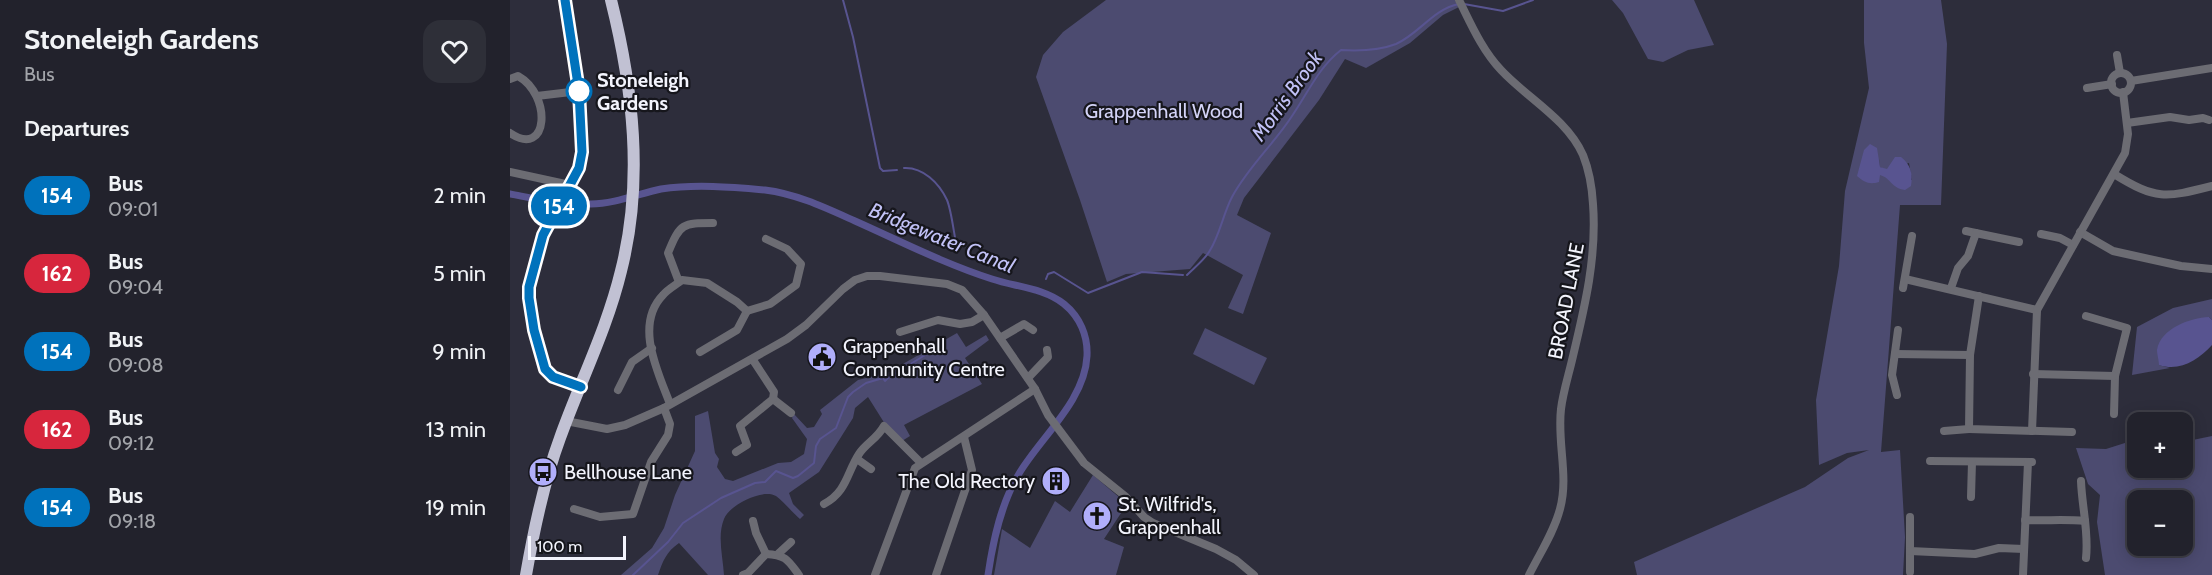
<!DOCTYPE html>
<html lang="en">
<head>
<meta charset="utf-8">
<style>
  body { margin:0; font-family:Cabin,sans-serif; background:#2e2f38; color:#f1f3f6; height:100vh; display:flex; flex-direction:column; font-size:22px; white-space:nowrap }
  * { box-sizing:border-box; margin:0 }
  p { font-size:20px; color:#a2a4a9 }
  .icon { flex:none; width:33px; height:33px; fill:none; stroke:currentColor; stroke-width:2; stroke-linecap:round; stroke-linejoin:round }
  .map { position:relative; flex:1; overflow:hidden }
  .details { display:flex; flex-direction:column; background:#22222c; width:510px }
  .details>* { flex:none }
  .badge { padding:0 12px; border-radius:20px; font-size:21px; line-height:39px }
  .tools { position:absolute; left:1617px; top:412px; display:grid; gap:12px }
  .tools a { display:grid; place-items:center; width:66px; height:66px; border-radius:12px; background:#22222c; box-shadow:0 3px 15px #0003,0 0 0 2px #3f3f48; font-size:30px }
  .scale { position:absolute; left:18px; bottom:15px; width:98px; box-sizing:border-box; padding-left:6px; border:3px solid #f3f4fd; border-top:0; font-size:16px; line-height:21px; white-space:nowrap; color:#f3f4fd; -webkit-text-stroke:4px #16161c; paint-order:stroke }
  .map>.badge { position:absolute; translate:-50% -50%; box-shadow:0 0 0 3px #fff }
  h2 { padding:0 24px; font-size:22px; line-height:54px }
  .round { display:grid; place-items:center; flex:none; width:63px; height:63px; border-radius:18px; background:#2e2f38 }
  .head { display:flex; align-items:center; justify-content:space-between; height:102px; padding:0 24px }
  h1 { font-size:28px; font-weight:700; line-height:45px }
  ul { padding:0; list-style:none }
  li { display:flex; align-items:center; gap:18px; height:78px; padding:0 24px }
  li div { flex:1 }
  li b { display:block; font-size:22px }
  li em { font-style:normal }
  li .badge { min-width:66px; font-weight:700; text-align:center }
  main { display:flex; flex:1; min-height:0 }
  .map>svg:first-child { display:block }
</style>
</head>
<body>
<main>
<section class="details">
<div class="head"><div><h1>Stoneleigh Gardens</h1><p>Bus</p></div><a class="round"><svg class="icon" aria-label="heart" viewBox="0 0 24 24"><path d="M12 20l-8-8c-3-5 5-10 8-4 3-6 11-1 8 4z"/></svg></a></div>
<h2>Departures</h2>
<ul>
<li><span class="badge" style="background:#0072bc;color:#fff">154</span><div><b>Bus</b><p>09:01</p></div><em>2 min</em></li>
<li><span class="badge" style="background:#d7263d;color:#fff">162</span><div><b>Bus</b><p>09:04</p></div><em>5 min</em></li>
<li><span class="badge" style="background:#0072bc;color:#fff">154</span><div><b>Bus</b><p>09:08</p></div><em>9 min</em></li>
<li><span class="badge" style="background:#d7263d;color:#fff">162</span><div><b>Bus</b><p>09:12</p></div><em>13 min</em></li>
<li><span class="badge" style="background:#0072bc;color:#fff">154</span><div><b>Bus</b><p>09:18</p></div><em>19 min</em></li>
</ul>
</section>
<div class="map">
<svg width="1702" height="575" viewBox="0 0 1702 575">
  <rect width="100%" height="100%" fill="#2d2d3b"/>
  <g fill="#4c4b70" fill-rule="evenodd">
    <polygon points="596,0 945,0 949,7 933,15 900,43 856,68 835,59 809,100 734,198 727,215 761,233 733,314 718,308 733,275 693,253 680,269 616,274 597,282 570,200 526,77 533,55 553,32"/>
    <polygon points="1102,0 1184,0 1204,45 1178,50 1153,62 1138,59 1113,13"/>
    <path d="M1354,0H1431L1437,44L1431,205H1390L1371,452L1390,450L1395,537L1393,575H1127L1124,562L1295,487L1338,458L1359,450L1337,453L1309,465L1306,400L1329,266L1335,191L1359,88L1354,43ZM1369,159L1370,167L1376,170L1399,163L1402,180L1370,174Z"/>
    <polygon points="1702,299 1702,320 1699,317 1649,365 1660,368 1622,375 1627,327 1663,308"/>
    <polygon points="695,328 757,358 744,385 683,354"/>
    <path d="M447,333L456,347L476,335L479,340L455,358L472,384L394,425L400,436L392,441L375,424L358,397L345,408L343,418L309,472L279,493L283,504L294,515L290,519C282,512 274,502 266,496C253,488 219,505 214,519C207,536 213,557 214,575H198L169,543C156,552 153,561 148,575H111L142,548L154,528L165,495L185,451V416L198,411L205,453L209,459L207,467L215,479L223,481L268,463L281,462L294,454L297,439L282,418L284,414L297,428L304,427L312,414L310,410L348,380L377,373Z"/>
    <path d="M1702,436V575H1595L1587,522L1590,495L1578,484L1566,448L1596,449L1618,442L1627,445L1628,468H1642V478L1645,475V468H1672L1673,442ZM1628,501H1672V546H1628Z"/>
    <polygon points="583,475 617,504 594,539 614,547 606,575 484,575 492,529 520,548 545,501 560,512"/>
  </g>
  <g fill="#585490">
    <path d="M1360,144L1367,148L1370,167L1377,169L1385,157H1391C1401,165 1403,174 1401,186L1395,190C1381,188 1381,178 1370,175L1369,182C1359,185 1354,182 1347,176L1354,150Z"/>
    <path d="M1699,317L1702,320V345C1688,360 1670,372 1649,365C1649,361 1647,354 1647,350C1651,328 1680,318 1699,317Z"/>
  </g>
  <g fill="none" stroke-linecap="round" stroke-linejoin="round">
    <g stroke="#585490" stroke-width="2">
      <polyline points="333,0 343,37 370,168 373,171 387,170"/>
      <polyline points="954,4 993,11 1023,0"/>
      <path d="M394,168C413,167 429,183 437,200C442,212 444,237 448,252"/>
      <path d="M677,275C684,268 694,260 699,252C710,235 713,214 722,197C738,167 764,144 782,116C798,93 808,68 831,50C849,51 868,51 886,44C909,34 923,9 949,4"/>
      <polyline points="536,279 538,274 544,272 578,293 632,272 673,275"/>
      <polyline points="123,575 158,542 173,523 211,498 245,483 255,482 266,471 283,478 288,476 304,463 306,446 310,439 326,428 338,397 343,392 356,383 373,378 375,381 378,378 428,347"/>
    </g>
    <path stroke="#585490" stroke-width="7" d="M0,194C27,199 53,205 81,204C104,204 128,194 151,189C185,184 221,187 255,190C287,194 316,208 345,221C390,241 435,264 482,279C506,287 534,288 554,304C570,317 578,336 577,356C575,400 532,436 510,472C491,502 483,541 478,575"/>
    <g stroke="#6c6c73" stroke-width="8">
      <polyline points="55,0 69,91 72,152 69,168 33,235 19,287 19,298 24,330 35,369 43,377 71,387"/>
      <path d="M949,0C961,24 972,50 991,70C1017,98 1057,119 1073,155C1079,170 1082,187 1083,204C1087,256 1075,306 1063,356C1059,374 1053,392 1051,409C1047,443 1059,476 1050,509C1044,532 1030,553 1019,575"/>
      <polyline points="1607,55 1610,73"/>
      <circle cx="1611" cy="83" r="10"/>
      <path d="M0,79L8,76C42,95 39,159 0,133"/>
      <polyline points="1621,81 1702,68"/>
      <polyline points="1577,88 1602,84"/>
      <polyline points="27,96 69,91"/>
      <polyline points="1617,123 1660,117 1679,120 1693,118 1699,120"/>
      <polyline points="0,172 60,185"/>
      <path d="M1604,174C1646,200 1655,198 1702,186"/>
      <polyline points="1456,231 1509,242"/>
      <polyline points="1570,232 1603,251 1671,266 1702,269"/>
      <polyline points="1531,234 1550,238 1563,245"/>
      <polyline points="1395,279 1527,310"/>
      <path d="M169,282L158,253C170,223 173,223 203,223"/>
      <polyline points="1393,288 1402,236"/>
      <polyline points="1441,288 1448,268 1458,256 1466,233"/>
      <polyline points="1469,296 1460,355 1459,429 1562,432"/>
      <polyline points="1576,316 1617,328 1605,376 1604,414"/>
      <polyline points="390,332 428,320 450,324 462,322 474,315"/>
      <polyline points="490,338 514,324 523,330"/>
      <polyline points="190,352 227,330 237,311"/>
      <polyline points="1385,354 1460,355"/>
      <polyline points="1523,374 1605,376"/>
      <polyline points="518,378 538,357 537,350"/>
      <polyline points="108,390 122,362 142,348"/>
      <polyline points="1387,395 1382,375 1388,330"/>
      <polyline points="263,399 281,413"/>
      <path d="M160,404C148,372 124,325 153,295C158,289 166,285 172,280L197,283L227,302L237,311L260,304L286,285L291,264L277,249L256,239"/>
      <polyline points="56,421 97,429 115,425 154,408 277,339 296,325 333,289 345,280 357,276 370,276 437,284 452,290 474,315 525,389 538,415 574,463 615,496 634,517 643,523 706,549 726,560 744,575"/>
      <polyline points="1434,431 1459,429"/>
      <polyline points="1522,431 1527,310 1615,153 1618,134 1613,92"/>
      <polyline points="226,452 237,445 230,426 263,399 264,392 243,360"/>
      <polyline points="347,459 361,469"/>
      <polyline points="1420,461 1522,462"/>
      <path d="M1571,481C1572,508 1579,532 1576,558"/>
      <polyline points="1461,497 1462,462"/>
      <path d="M314,504C337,492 337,472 349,454C356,443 367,439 374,426L411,463"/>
      <polyline points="64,509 90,517 123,514 141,462 158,435 160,424 154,408"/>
      <polyline points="1400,517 1400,572"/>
      <path d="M1515,520C1536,521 1554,519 1575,521"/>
      <polyline points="243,521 246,533 256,554"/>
      <polyline points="1400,551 1465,554 1489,548 1514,549"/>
      <polyline points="268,554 281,542"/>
      <path d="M233,575L238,573L256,554C276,555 278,560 289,575"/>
      <polyline points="365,575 405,468 525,389"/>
      <polyline points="426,575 462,470 454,437"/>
      <polyline points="1513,575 1518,462"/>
    </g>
    <path stroke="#c1c1d3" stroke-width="12" d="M16,575C24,529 34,481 50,438C70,382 97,329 111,271C134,181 123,88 101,0"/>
  </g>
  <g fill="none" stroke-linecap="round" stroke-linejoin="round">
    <g stroke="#fff" stroke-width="14">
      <polyline id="line" points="55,0 69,91 72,152 69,168 33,235 19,287 19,298 24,330 35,369 43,377 71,387"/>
    </g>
    <use href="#line" stroke="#0072bc" stroke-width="9"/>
  </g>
  <defs>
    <g id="civic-disc" transform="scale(1.5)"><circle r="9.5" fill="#b0aefa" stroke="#16161c"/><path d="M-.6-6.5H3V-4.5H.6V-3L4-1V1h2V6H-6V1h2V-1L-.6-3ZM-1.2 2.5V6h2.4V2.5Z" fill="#111"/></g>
    <g id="bus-disc" transform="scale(1.5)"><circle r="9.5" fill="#b0aefa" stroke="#16161c"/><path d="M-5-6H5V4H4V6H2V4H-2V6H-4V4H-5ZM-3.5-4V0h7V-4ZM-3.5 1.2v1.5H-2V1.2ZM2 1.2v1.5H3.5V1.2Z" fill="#111"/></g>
    <g id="building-disc" transform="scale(1.5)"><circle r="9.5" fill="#b0aefa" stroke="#16161c"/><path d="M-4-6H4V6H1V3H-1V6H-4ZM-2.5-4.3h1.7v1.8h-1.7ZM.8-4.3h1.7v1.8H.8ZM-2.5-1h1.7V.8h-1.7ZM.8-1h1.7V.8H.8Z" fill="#111"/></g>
    <g id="church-disc" transform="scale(1.5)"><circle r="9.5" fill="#b0aefa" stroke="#16161c"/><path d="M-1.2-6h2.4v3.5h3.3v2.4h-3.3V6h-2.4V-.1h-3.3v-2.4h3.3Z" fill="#111"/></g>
  </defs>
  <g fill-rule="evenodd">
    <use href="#civic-disc" x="312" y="357"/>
    <use href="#bus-disc" x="33" y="472"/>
    <use href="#building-disc" x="546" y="481"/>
    <use href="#church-disc" x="587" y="516"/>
  </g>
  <circle fill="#fff" stroke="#0072bc" stroke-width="3" cx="69" cy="91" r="12"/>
  <g text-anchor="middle" stroke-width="4.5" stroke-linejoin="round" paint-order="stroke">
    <g font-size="20" font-weight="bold" fill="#f3f4fd" stroke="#16161c" text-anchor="start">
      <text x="87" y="87">Stoneleigh<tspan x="87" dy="23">Gardens</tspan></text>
    </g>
    <g font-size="20" fill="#d4d4f8" stroke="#16161c">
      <text x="654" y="118">Grappenhall Wood</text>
    </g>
    <g font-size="20" fill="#f3f4fd" stroke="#16161c">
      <text transform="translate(1056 301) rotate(-79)" y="7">BROAD LANE</text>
    </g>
    <g font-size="20" fill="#f3f4fd" stroke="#16161c" text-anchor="start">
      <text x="333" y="353">Grappenhall<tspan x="333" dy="23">Community Centre</tspan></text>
      <text x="54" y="479">Bellhouse Lane</text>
      <text x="525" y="488" text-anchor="end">The Old Rectory</text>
      <text x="608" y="511">St. Wilfrid's,<tspan x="608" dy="23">Grappenhall</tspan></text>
    </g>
    <g font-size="21" font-style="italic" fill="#c2c2f7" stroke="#16161c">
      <text transform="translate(777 96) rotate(-54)" y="7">Morris Brook</text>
      <text transform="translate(432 238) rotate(22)" y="7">Bridgewater Canal</text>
    </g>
  </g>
</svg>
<div class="tools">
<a>+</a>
<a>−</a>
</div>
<div class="scale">100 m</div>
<b class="badge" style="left:49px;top:206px;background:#0072bc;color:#fff">154</b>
</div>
</main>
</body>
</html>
